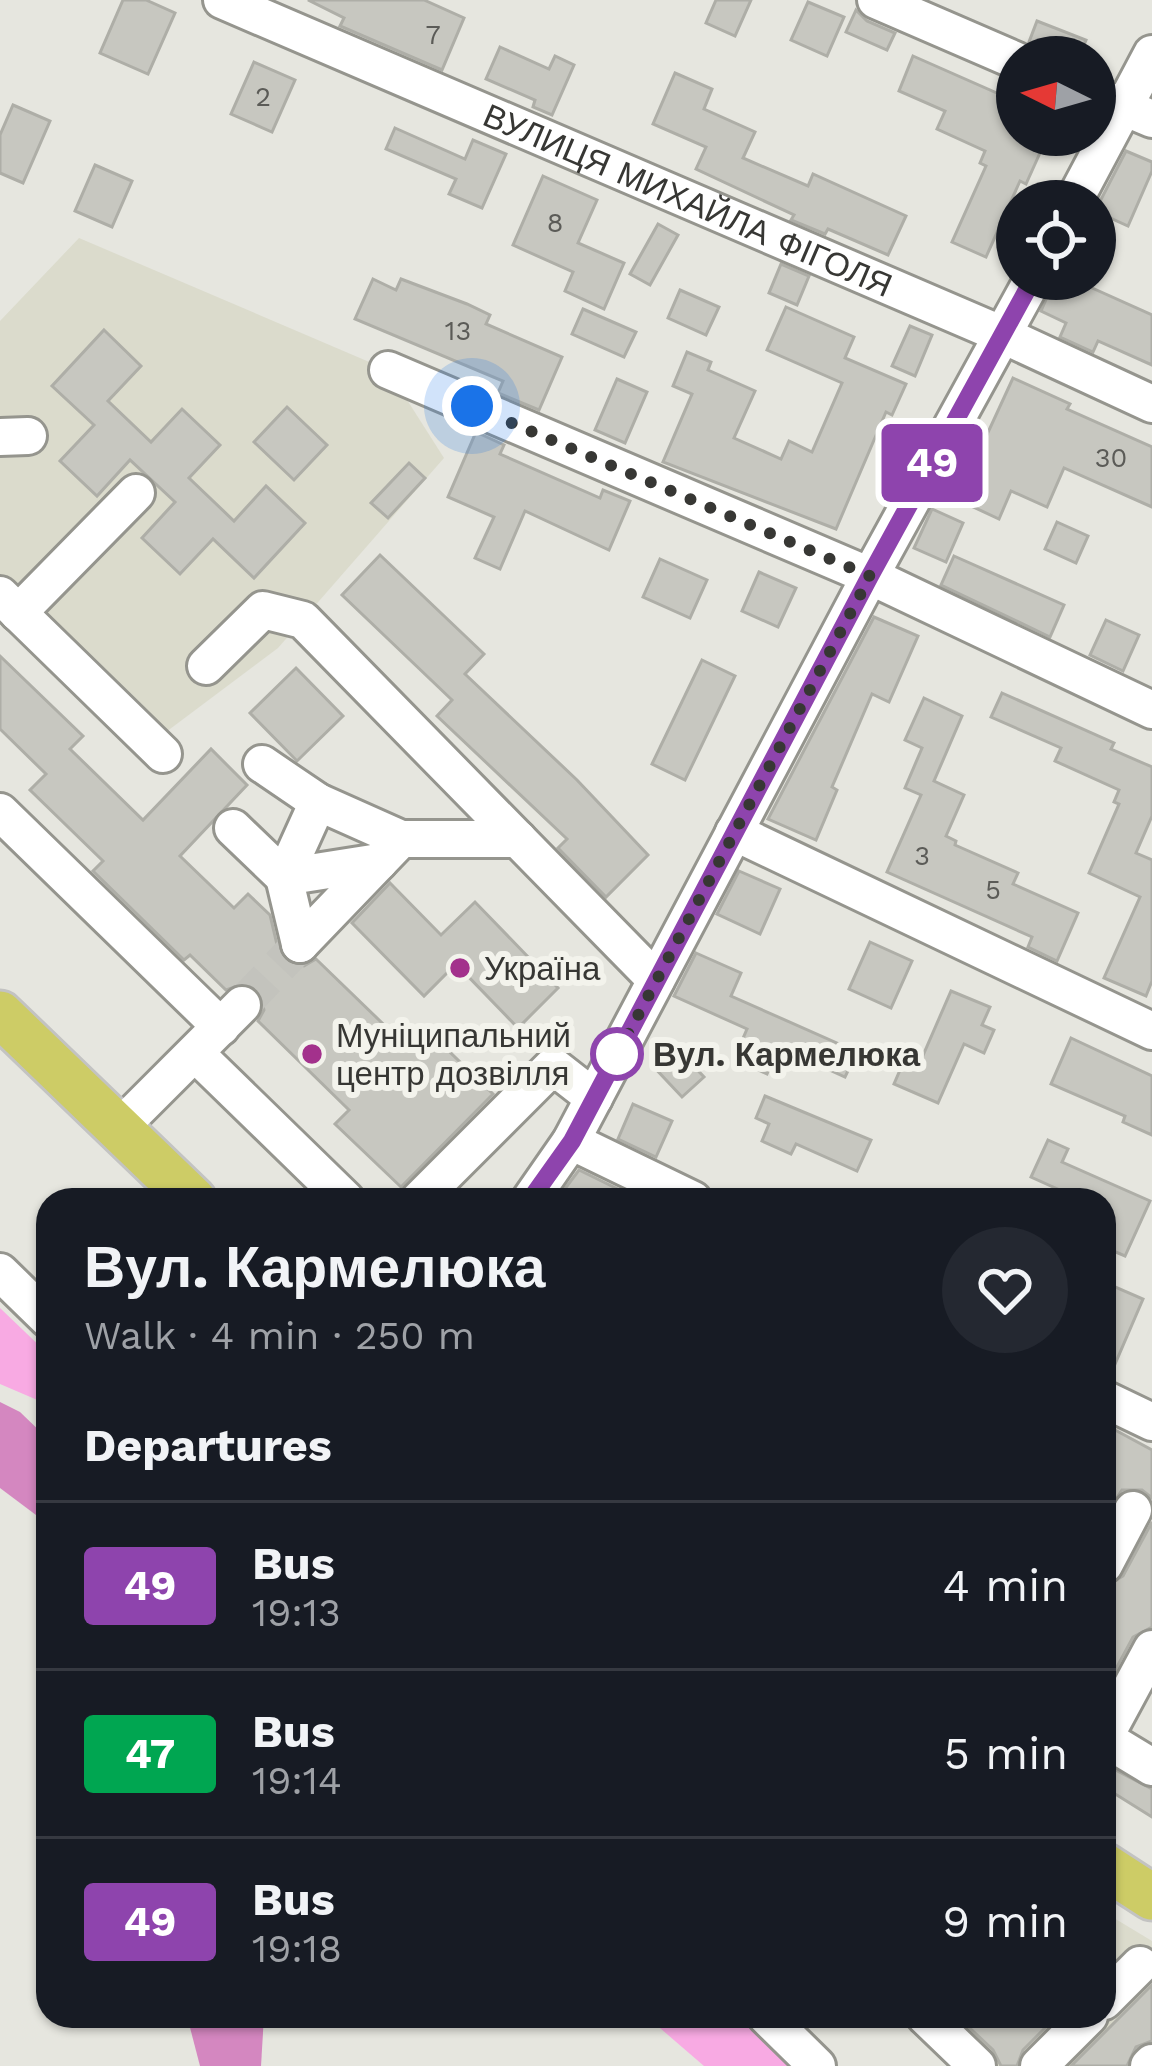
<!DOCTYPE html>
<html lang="en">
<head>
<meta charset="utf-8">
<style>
  body { margin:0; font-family:"Work Sans",sans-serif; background:#242831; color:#f1f3f6; height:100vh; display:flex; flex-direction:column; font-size:45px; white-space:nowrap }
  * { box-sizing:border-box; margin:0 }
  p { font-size:39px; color:#9ea1a6 }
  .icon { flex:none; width:66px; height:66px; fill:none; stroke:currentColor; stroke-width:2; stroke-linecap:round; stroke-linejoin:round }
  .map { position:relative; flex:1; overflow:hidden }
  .drawer { position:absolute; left:36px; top:1188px; width:1080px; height:840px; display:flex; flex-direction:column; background:#171b24; border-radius:36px; box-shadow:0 3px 9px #0004 }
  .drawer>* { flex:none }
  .badge { padding:0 24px; border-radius:9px; font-size:42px; line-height:78px }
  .needle { width:78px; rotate:275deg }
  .buttons { position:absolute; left:996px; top:36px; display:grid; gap:24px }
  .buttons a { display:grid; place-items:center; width:120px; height:120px; border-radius:50%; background:#171b24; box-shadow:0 3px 9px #0004; font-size:60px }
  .you { position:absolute; width:60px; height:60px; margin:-30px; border:9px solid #fff; border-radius:50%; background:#1a73e8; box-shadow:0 0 0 18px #1a73e833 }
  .map>.badge { position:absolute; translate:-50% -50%; box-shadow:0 0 0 6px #fff }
  h2 { padding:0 48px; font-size:45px; line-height:108px }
  .round { display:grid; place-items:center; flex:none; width:126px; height:126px; border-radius:63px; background:#242831 }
  .summary { display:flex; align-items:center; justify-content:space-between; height:204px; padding:0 48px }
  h1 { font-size:57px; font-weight:700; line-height:90px }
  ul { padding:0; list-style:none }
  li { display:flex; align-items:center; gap:36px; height:168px; padding:0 48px; border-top:3px solid #363941 }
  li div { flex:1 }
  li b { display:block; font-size:45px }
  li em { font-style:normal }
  li .badge { min-width:132px; font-weight:700; text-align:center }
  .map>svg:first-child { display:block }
</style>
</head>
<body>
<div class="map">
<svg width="1152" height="2066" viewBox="0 0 1152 2066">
  <rect width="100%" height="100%" fill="#e6e6df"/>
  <g fill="#dbdbcc">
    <polygon points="79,238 388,370 444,458 278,648 162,735 0,577 0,321"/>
    <polygon points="1104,1912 1152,1941 1152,2066 963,2066 911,2016 1104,2016"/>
  </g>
  <g fill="#f8aae3">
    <polygon points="0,1308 48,1354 48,1394 42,1402 0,1384"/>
    <polygon points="646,2016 742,2016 788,2066 704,2066"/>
  </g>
  <g fill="#d487c0">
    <polygon points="0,1402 20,1412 48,1439 48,1524 0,1488"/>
    <polygon points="187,2016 264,2016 261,2066 200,2066"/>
  </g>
  <g fill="#c7c7c0" stroke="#aeaea7" stroke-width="3">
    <polygon points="123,0 146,0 175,13 148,74 100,53"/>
    <polygon points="308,0 424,0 464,18 442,70 340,26 344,18"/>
    <polygon points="716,0 751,0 735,36 706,23"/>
    <polygon points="808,2 844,17 827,56 791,40"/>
    <polygon points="856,10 867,21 895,33 887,50 846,32"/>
    <polygon points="1037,21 1086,40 1079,57 1066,57 1029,42"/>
    <polygon points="500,47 549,69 555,56 574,65 552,115 533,107 535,100 486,79"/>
    <polygon points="913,56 1017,102 1017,135 1048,135 1026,184 1020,181 986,257 952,242 986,166 980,163 985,151 937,129 945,111 899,91"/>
    <polygon points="254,62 295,80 272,132 231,114"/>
    <polygon points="675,73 712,89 704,109 755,132 743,158 808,186 813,174 906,216 888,255 828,229 825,234 791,220 794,215 696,169 706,147 653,124"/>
    <polygon points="13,105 50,121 23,183 0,173 0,135"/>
    <polygon points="395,128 465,159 473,140 506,154 482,208 449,194 456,179 386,149"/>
    <polygon points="1126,151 1152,162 1152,171 1128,226 1095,211"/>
    <polygon points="95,165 132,181 112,227 75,211"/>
    <polygon points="543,176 597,200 578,243 624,263 604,309 565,291 573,272 513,245"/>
    <polygon points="658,224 678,235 650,285 630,274"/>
    <polygon points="781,264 809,276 797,305 769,293"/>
    <polygon points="373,279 396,290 401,279 467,304 490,315 486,324 562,357 539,410 498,393 503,381 355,319"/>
    <polygon points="1055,279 1093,279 1090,287 1152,315 1152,365 1098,341 1093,352 1060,337 1066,323 1041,311"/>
    <polygon points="680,290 719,307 706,335 668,318"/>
    <polygon points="786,307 854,337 845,358 906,384 892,415 886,412 836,529 663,462 692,394 673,386 687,352 711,362 708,370 755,391 734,438 781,459 789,441 812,452 842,383 767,350"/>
    <polygon points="583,309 636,332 624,357 572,334"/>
    <polygon points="910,326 932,335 915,376 892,366"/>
    <polygon points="104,330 141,366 108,401 151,442 182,409 220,445 189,478 234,521 266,486 305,523 254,578 213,539 180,574 142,538 175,502 130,460 97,496 60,461 94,425 52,386"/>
    <polygon points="1013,378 1070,404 1067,409 1152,447 1152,507 1064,468 1047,507 1011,491 999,519 969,505 985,469 961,458 974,434 985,439"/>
    <polygon points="617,379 647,392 625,443 595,430"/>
    <polygon points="287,407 327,445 294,480 254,442"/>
    <polygon points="476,432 504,445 500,454 600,498 603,490 630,501 609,550 525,511 500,569 475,558 494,517 448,497"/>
    <polygon points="409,463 425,478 388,518 371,503"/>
    <polygon points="932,509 963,523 946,562 914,548"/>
    <polygon points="1057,522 1088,536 1076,563 1045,549"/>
    <polygon points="380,555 484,654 465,674 577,780 648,855 606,897 558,848 567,839 437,716 452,700 342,595"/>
    <polygon points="954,556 1064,605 1050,637 941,585"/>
    <polygon points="660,559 707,580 690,618 643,597"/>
    <polygon points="759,572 796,588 778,627 742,611"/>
    <polygon points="874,617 918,636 889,702 872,694 832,787 837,790 816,840 768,819"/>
    <polygon points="1106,620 1139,635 1123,671 1090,655"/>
    <polygon points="0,656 83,736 70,749 143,820 211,749 247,785 180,856 234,908 248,894 270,915 278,949 285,961 304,966 316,959 409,1049 427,1030 493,1094 401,1187 335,1124 349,1110 258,1021 264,1010 259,990 247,983 226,990 190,955 184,960 93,871 103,861 30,790 46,774 0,729"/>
    <polygon points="702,660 735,676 685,780 652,764"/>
    <polygon points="296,668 343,716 297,761 250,713"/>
    <polygon points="1002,693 1114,743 1111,749 1152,767 1152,816 1136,853 1152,860 1152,981 1146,996 1104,978 1140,897 1089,873 1119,804 1114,802 1119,790 1055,761 1061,748 991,717"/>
    <polygon points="924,698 962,716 934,781 964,795 946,836 956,841 955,845 1018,873 1013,884 1078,913 1057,961 1028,947 1032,937 887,872 921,795 905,788 922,748 905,740"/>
    <polygon points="739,871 780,889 760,934 717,914"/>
    <polygon points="390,883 441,935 475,902 558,988 518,1028 456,964 424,996 352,923"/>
    <polygon points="870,942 912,961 891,1008 849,989"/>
    <polygon points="696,953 741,973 731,996 857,1052 845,1077 779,1047 767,1074 734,1059 747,1029 674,996"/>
    <polygon points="951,991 990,1007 982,1025 994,1030 984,1053 964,1044 938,1103 894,1084 907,1054 921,1060"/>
    <polygon points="1071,1038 1152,1076 1152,1135 1123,1122 1125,1116 1051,1084"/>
    <polygon points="674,1045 704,1077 682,1097 652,1065"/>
    <polygon points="765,1096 871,1140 857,1171 796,1144 791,1154 762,1141 769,1124 756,1118"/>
    <polygon points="633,1104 672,1121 656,1157 618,1139"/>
    <polygon points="1048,1140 1068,1149 1062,1162 1150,1201 1125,1256 1104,1247 1104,1200 1082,1200 1031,1177"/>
    <polygon points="579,1170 636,1198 636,1200 583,1200 564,1190"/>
    <polygon points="1104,1282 1143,1299 1109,1378 1104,1377"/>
    <polygon points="1104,1424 1152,1450 1152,1498 1142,1490 1122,1490 1104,1517"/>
    <polygon points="1152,1522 1152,1627 1133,1637 1104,1691 1104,1587 1123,1576"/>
    <polygon points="1104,1764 1152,1789 1152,1817 1104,1787"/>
    <polygon points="1152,1985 1152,2041 1136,2047 1127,2066 1071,2066"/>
    <polygon points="957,2016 1057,2016 1023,2050 1017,2066 1001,2066 993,2050"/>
  </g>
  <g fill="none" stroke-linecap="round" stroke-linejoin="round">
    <polyline stroke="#c3c3bd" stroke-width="36" stroke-dasharray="36 18" stroke-linecap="butt" points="242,1005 300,944"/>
    <g stroke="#95958e" stroke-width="42">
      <g id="minor">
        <path id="s1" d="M222,0L1003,335L1152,404"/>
        <polyline points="876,0 1017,61"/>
        <polyline points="1095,95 1152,119"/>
        <polyline points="1074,201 1152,54"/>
        <polyline points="388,370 870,576 1152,710"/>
        <polyline points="0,437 28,436"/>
        <polyline points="0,595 163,754"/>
        <polyline points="18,613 136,493"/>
        <polyline points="206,666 263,610 303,620 656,980"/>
        <polyline points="262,764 318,802 401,839"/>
        <polyline points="0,812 221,1027"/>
        <polyline points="233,828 284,877 379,862"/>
        <polyline points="734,832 1152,1031"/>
        <polyline points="300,944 401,839 518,839"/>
        <polyline points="300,944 284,877 318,802"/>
        <polyline points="195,1053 346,1200"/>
        <polyline points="119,1128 242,1005"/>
        <polyline points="571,1141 693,1200"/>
        <polyline points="419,1200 553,1066 594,1098"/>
        <polyline points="530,1200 571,1141 870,576 1033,279"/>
        <polyline points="0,1272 48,1319"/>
        <polyline points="1104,1399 1152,1422"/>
        <polyline points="1104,1565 1133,1510"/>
        <polyline points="1104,1738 1152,1649"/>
        <polyline points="1104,1738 1152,1767"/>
        <polyline points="1104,2001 1140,1965"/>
        <polyline points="766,2016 817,2066"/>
        <polyline points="925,2016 977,2066"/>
        <polyline points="1039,2066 1089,2016"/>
        <polyline points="1149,2066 1152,2063"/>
      </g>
    </g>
    <g stroke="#c3c3c2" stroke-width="51">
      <g id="major">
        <polyline points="0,1014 193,1200"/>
        <polyline points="1104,1866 1152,1897"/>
      </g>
    </g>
    <use href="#minor" stroke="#fff" stroke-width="36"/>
    <use href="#major" stroke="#cdcc66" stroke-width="45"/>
  </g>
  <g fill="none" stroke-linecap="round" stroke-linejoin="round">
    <g stroke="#fff" stroke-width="27">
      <polyline id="line" points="530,1200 572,1141 870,576 1033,279"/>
    </g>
    <use href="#line" stroke="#8e44ad" stroke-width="18"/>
    <polyline stroke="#373734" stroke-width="12" stroke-dasharray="0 21.6" points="472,406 870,576 615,1059 617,1054"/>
  </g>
  <g fill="#a3318c" stroke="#f3f3ec" stroke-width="4.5">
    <circle cx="460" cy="968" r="12"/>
    <circle cx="312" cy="1054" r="12"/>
  </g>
  <circle fill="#fff" stroke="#8e44ad" stroke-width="6" cx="617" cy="1054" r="24"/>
  <g text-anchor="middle" stroke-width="12" stroke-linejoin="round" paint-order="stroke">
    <g font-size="27" fill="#5b5b57">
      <text x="433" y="44">7</text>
      <text x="263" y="106">2</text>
      <text x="555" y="232">8</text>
      <text x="458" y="340">13</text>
      <text x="1111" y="467">30</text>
      <text x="922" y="865">3</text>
      <text x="993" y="899">5</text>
    </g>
    <g font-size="33" fill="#373734" stroke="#f3f3ec">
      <text dy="12" stroke="none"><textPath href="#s1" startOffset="507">ВУЛИЦЯ МИХАЙЛА ФІГОЛЯ</textPath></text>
    </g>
    <g font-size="33" fill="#373734" stroke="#f3f3ec" text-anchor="start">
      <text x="484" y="980">Україна</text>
      <text x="336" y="1047">Муніципальний<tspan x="336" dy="38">центр дозвілля</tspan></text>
    </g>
    <g font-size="33" font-weight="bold" fill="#373734" stroke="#f3f3ec" text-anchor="start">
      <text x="653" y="1066">Вул. Кармелюка</text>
    </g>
  </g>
</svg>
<div class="buttons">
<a><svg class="needle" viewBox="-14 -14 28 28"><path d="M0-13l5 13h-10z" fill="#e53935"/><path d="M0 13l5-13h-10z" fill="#9ea1a6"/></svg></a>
<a><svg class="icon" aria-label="locate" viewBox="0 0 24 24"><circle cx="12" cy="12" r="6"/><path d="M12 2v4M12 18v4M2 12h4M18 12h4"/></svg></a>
</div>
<div class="you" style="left:472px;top:406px"></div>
<b class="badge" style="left:932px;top:463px;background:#8e44ad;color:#fff">49</b>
<section class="drawer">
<div class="summary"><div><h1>Вул. Кармелюка</h1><p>Walk · 4 min · 250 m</p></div><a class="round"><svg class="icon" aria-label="heart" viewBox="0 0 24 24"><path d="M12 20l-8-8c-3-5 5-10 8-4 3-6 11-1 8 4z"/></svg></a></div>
<h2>Departures</h2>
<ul>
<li><span class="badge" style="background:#8e44ad;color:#fff">49</span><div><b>Bus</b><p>19:13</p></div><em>4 min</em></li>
<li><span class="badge" style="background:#00a651;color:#fff">47</span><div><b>Bus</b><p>19:14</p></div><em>5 min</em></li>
<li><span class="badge" style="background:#8e44ad;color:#fff">49</span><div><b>Bus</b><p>19:18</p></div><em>9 min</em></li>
</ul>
</section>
</div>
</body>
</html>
